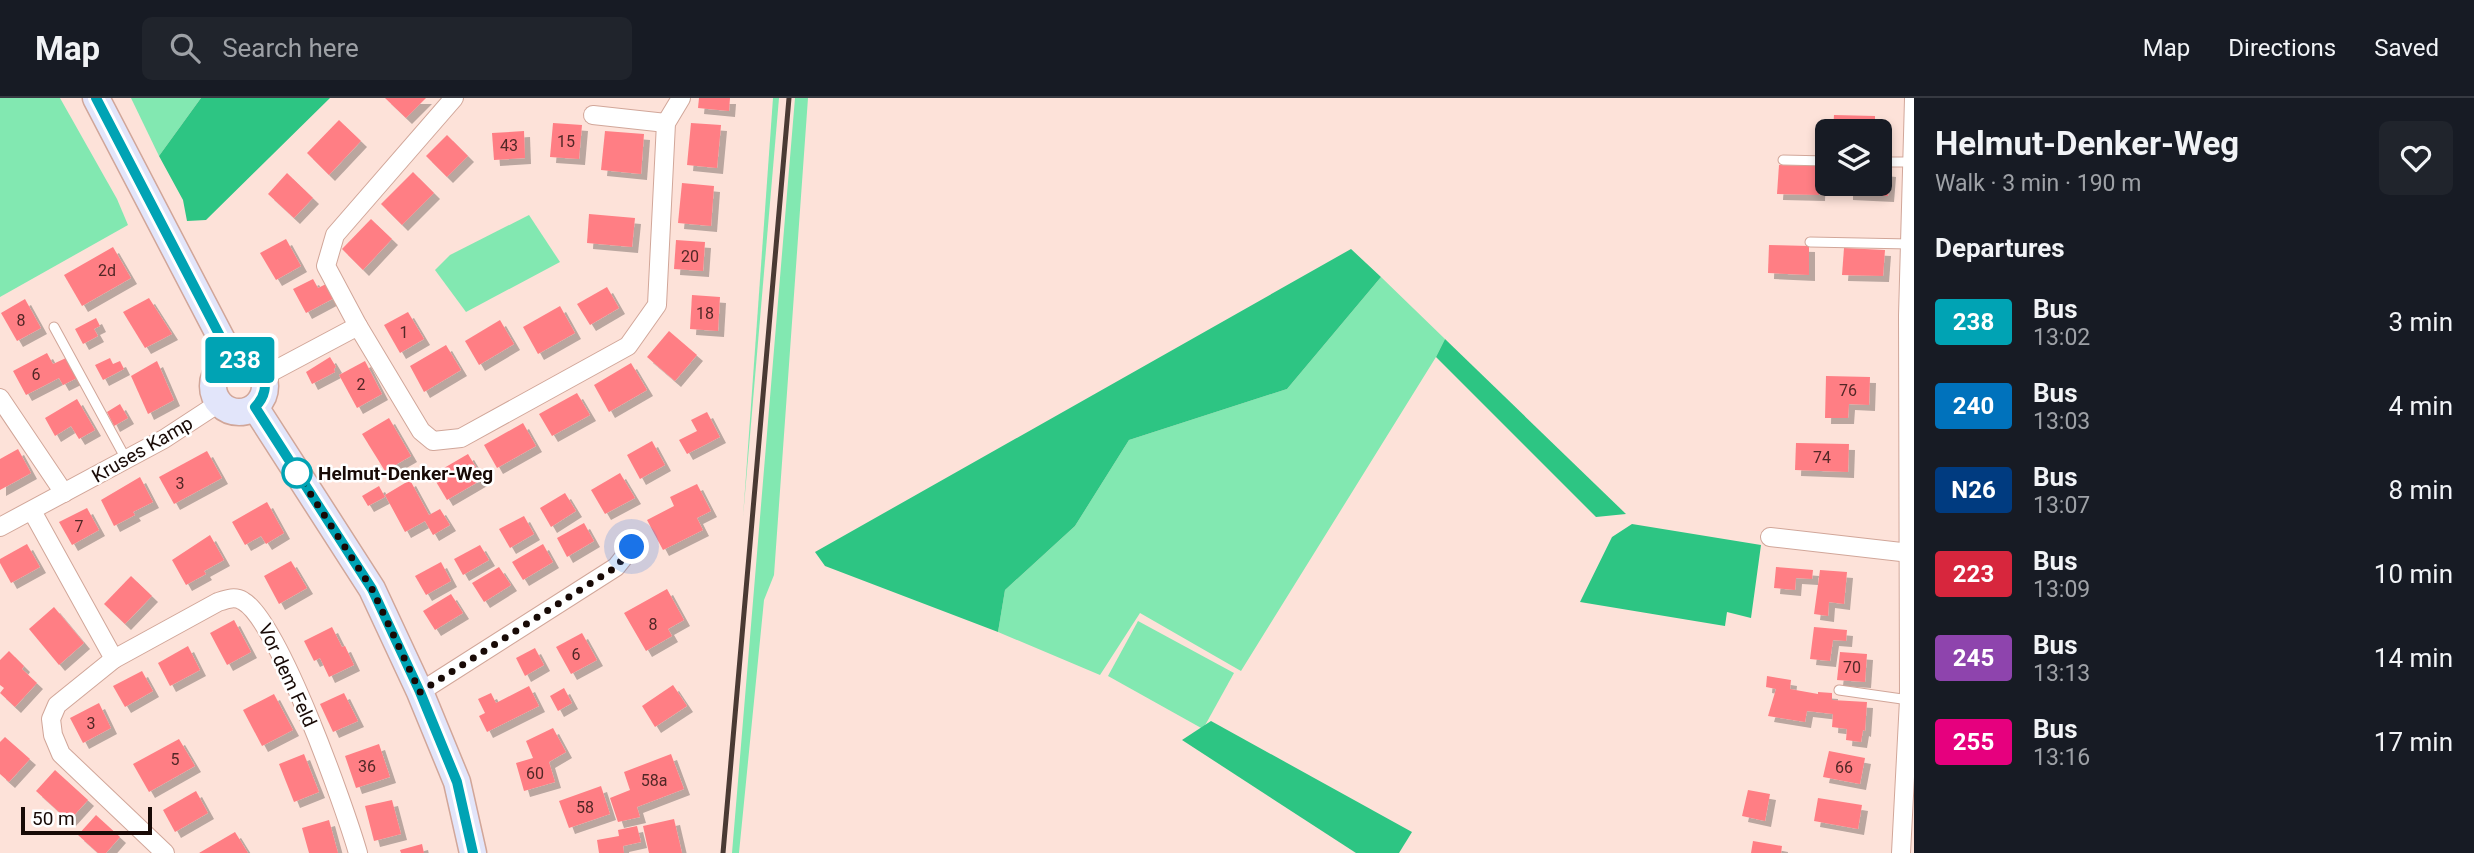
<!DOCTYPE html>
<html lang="en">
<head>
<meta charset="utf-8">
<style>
  body { margin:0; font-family:Roboto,sans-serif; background:#20242c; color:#f1f3f6; height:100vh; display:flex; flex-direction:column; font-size:26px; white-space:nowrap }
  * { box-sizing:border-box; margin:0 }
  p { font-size:23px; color:#9ea1a6 }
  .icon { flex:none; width:38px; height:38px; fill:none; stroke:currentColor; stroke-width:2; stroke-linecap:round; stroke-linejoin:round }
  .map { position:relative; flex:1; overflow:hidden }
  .sheet { display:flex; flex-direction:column; background:#171b24; width:560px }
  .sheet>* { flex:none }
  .badge { padding:0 14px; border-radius:5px; font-size:24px; line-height:46px }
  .tools { position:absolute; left:1815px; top:21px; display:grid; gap:14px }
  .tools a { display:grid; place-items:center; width:77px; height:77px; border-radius:10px; background:#171b24; box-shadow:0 4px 10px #0003; font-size:35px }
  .scale { position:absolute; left:21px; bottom:18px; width:131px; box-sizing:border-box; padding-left:7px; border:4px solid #180a06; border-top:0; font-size:19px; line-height:24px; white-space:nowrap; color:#180a06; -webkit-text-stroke:5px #fff; paint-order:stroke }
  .you { position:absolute; width:35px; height:35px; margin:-18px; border:5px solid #fff; border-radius:50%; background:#1a73e8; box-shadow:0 0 0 10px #1a73e833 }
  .map>.badge { position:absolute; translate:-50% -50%; box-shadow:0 0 0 4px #fff }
  h2 { padding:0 21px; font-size:26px; line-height:63px }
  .round { display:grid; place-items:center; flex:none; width:74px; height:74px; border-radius:10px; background:#20242c }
  .head { display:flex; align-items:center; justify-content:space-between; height:119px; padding:0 21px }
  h1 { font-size:33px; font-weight:700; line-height:52px }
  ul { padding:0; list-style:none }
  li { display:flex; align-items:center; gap:21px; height:84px; padding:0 21px }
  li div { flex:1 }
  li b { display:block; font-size:26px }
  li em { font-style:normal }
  li .badge { min-width:77px; font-weight:700; text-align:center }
  header { display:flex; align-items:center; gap:42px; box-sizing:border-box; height:98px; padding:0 35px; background:#171b24; border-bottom:2px solid #363941 }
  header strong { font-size:33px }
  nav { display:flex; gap:38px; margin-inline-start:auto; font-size:24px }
  .search { width:490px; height:63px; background:#20242c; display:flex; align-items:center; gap:18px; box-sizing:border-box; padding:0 24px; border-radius:10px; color:#9ea1a6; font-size:26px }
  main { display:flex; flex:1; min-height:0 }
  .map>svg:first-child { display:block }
</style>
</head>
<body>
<header>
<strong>Map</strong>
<div class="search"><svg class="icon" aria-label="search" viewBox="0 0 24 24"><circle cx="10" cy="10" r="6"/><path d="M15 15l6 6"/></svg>Search here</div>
<nav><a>Map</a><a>Directions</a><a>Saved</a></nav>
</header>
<main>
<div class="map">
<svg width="1914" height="755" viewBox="0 0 1914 755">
  <defs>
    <filter id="shadow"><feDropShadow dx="6" dy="6" stdDeviation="0" flood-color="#0004"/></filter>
  </defs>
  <rect width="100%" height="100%" fill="#fde2d9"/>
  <g fill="#82e8b1">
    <polygon points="0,0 60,0 117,101 128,127 0,199"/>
    <polygon points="131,0 201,0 159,58"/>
    <polygon points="773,0 779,0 743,419"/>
    <polygon points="795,0 808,0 774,477 764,502 739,755 732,755"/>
    <polygon points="529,117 560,164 466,214 435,172 450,157"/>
    <polygon points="1381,179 1445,241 1436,259 1241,573 1140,515 1100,577 998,534 1005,492 1075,428 1129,342 1287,291"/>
    <polygon points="1138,523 1234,575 1203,631 1108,578"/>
  </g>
  <g fill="#2dc583">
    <polygon points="201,0 330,0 206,122 187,123 183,102 159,58"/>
    <polygon points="1351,151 1381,179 1287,291 1129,342 1075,428 1005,492 998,534 825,468 815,454"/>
    <polygon points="1445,241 1626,416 1596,419 1436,259"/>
    <polygon points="1632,426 1761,447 1751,520 1727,514 1725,528 1580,504 1612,439"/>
    <polygon points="1211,623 1412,734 1399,755 1356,755 1182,642"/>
  </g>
  <g fill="#ff7e84" filter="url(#shadow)">
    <polygon points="385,0 426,0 406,20"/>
    <polygon points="699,0 730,0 729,13 698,10"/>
    <polygon points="1834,17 1875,18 1875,33 1833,33"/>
    <polygon points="339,22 361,43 329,77 307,55"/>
    <polygon points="553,25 582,27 579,61 550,59"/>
    <polygon points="691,25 721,27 717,70 687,67"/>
    <polygon points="524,33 525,60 494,62 492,35"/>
    <polygon points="605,33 644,36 641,76 601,72"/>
    <polygon points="447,37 468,58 447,79 426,58"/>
    <polygon points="1779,67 1820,68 1819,97 1777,96"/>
    <polygon points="1880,72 1890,73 1888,98 1847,96 1847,86 1880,86"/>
    <polygon points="413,74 434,95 402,127 381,106"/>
    <polygon points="287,75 313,100 294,120 268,96"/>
    <polygon points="682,85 714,88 711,128 678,125"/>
    <polygon points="589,116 635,120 632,149 587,145"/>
    <polygon points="371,121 392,141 363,172 342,151"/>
    <polygon points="286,141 301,168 276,182 260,155"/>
    <polygon points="676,142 705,144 703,173 674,171"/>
    <polygon points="1769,147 1809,148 1809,177 1768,175"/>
    <polygon points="113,149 131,180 82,208 64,177"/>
    <polygon points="1844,150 1885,152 1883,178 1842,177"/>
    <polygon points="313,181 318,190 330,184 338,198 306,215 293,191"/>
    <polygon points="607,189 619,210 590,227 577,206"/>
    <polygon points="692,197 720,199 718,233 690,231"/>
    <polygon points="149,200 172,236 145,250 123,214"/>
    <polygon points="25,201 41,230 17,243 1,215"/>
    <polygon points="560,208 575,235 538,256 523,229"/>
    <polygon points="408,214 424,241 400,255 384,227"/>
    <polygon points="96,220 100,228 94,231 98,238 83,246 75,231"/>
    <polygon points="500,222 514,246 479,267 465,243"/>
    <polygon points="669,233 697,257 675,283 647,259"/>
    <polygon points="446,247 461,272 424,294 410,268"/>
    <polygon points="47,255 53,266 66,260 77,280 63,287 59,280 26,297 13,273"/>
    <polygon points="330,259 336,269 334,271 335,274 312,286 306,274"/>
    <polygon points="110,260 113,266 120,263 124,271 103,282 95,267"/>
    <polygon points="157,263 174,302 148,316 131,278"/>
    <polygon points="365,263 382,296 357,310 339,277"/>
    <polygon points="631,265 647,292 609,314 594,287"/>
    <polygon points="1826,278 1870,279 1869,307 1849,306 1848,320 1825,320"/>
    <polygon points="577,295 590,317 552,338 539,316"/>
    <polygon points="77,301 95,332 79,341 71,328 55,338 45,320"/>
    <polygon points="120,306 128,320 114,328 107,314"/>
    <polygon points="707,314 720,339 687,356 679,342 697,333 691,322"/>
    <polygon points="389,320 411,358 385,373 362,336"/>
    <polygon points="523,325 536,348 497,370 484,347"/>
    <polygon points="652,343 665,367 640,381 627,357"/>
    <polygon points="1796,345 1849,346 1848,374 1795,372"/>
    <polygon points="18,351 31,375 0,392 0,361"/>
    <polygon points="207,353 222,380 174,406 159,379"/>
    <polygon points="468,356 483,381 447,402 432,377"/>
    <polygon points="620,375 635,400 605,416 591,392"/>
    <polygon points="140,379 153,404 133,414 135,417 114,428 101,402"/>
    <polygon points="410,382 429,417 440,411 450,427 433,437 425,423 405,434 385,397"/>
    <polygon points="697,386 711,413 697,420 703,432 663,452 647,422 674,408 670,399"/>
    <polygon points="379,388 385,399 368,408 362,398"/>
    <polygon points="565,395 576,413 551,429 540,410"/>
    <polygon points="267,404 284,435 266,446 261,438 245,447 232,424"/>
    <polygon points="87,410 99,432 72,447 59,424"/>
    <polygon points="524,418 534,436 510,450 499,431"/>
    <polygon points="584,425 594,443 567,459 557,440"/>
    <polygon points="210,437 224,462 204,473 206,476 186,487 172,462"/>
    <polygon points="27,446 40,469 11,485 0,465 0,461"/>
    <polygon points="543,446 553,464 523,482 512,464"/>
    <polygon points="480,447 489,462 463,477 454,461"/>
    <polygon points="291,463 307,490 279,506 264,478"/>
    <polygon points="441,464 451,483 426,497 415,478"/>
    <polygon points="499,469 511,487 484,504 472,485"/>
    <polygon points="1776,469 1813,472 1812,481 1796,480 1795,492 1774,490"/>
    <polygon points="1820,472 1847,474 1844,506 1829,504 1828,518 1814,516"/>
    <polygon points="131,478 152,498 125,526 104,506"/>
    <polygon points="667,491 684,522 668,531 672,538 646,553 624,515"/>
    <polygon points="451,496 463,515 435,532 423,513"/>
    <polygon points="54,509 84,545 59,567 29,531"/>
    <polygon points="234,522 251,554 227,567 210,535"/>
    <polygon points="332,529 342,549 345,548 354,567 329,579 320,560 314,563 304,543"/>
    <polygon points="1814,529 1847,532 1846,543 1833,542 1830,563 1810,561"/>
    <polygon points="582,535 597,562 571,576 556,549"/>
    <polygon points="188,548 200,572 170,588 158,565"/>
    <polygon points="535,550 544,567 525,578 516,560"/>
    <polygon points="9,553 24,568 22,571 37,585 15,609 0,595 4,590 0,587 0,562"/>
    <polygon points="1840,554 1867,556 1865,584 1837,582"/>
    <polygon points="142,573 153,593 125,609 113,588"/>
    <polygon points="1767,578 1791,582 1790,591 1818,596 1818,594 1832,595 1832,602 1867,604 1865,633 1863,632 1861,644 1846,642 1847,631 1832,629 1833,616 1807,613 1805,624 1768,618 1776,591 1766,589"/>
    <polygon points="673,587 687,608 655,629 642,608"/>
    <polygon points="529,588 539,608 487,634 479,618 485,615 478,601 491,595 496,605"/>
    <polygon points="564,590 572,605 558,613 550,598"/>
    <polygon points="344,595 358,623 333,634 320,606"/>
    <polygon points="274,596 293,632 262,648 243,612"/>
    <polygon points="99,605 111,630 83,645 70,620"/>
    <polygon points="553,630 566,654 549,664 555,684 524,693 516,665 533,660 526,643"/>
    <polygon points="5,639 30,661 9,684 0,676 0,644"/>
    <polygon points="179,641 195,668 149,694 133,666"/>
    <polygon points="379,646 390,679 356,690 345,658"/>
    <polygon points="1829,653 1865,660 1860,686 1823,679"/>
    <polygon points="304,656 319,694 294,704 279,666"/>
    <polygon points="671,656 684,691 637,709 640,719 618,724 610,700 630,692 624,674"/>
    <polygon points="55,672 88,702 69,723 36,693"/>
    <polygon points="601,688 610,716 569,730 559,703"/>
    <polygon points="1748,692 1770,696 1765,723 1742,718"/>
    <polygon points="196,693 208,715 175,734 163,712"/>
    <polygon points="1818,700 1862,707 1858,731 1814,723"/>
    <polygon points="392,702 401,736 374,743 365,708"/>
    <polygon points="96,717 120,739 106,755 98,755 78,737"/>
    <polygon points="674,721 682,755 649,755 643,728"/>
    <polygon points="329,722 338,755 309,755 302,730"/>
    <polygon points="637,728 641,744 623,748 624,755 599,755 597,742 619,738 618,732"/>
    <polygon points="235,734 248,755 199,755"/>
    <polygon points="1753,743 1782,748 1781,755 1751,755"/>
    <polygon points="422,746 424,755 401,755 400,752"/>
  </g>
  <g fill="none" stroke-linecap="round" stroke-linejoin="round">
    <g stroke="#d1a699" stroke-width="11">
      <g id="lane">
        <polyline points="1783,62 1827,63"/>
        <polyline points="1880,64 1912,64"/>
        <polyline points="1810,144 1910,146"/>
        <polyline points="54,229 126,361"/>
        <polyline points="1839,592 1909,602"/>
      </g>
    </g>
    <g stroke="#d1a699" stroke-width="20">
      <g id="street">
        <polyline points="593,17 666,25"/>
        <polyline points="358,228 326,168 335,137 454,0"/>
        <polyline points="264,278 358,228 421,333 433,343 461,340 628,248 657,207 666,25 681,0"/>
        <polyline points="0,300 64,395"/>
        <path d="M32,413L114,561L218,504C227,501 235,498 243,503C279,523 345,710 358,755"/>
        <polyline points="0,429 164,341 219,305"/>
        <polyline points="1770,439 1910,455"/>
        <polyline points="114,561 57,607 51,621 53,637 61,656 165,755"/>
        <polyline points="420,594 616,469 632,449"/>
        <polyline points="1901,755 1909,602 1908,218 1914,1"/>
      </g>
    </g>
    <g stroke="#d1a699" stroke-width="29">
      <g id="secondary">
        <polyline points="96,0 233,263"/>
        <circle cx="239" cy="288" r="26"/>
        <polyline points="255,309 372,491 420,594 457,684 473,755"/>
      </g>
    </g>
    <use href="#lane" stroke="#fff" stroke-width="9"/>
    <use href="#street" stroke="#fff" stroke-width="18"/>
    <use href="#secondary" stroke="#e2e5fa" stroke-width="26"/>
    <polyline stroke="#4a3a34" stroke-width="5" points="723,755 789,0"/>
  </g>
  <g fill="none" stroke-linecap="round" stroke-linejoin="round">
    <g stroke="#fff" stroke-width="16">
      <path id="line" d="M96,0L233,263C261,259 276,289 255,309L372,491L420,594L457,684L473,755"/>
    </g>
    <use href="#line" stroke="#00a3b4" stroke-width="10"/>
    <polyline stroke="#180a06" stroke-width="7" stroke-dasharray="0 12.6" points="297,375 372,491 420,594 616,469 632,449"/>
  </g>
  <circle fill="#fff" stroke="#00a3b4" stroke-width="3.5" cx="297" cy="375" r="14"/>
  <g text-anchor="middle" stroke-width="5" stroke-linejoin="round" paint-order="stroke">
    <g font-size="16" fill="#522726">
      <text x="566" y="49">15</text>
      <text x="509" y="53">43</text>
      <text x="690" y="164">20</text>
      <text x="107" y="178">2d</text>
      <text x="705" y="221">18</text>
      <text x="21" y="228">8</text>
      <text x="404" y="240">1</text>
      <text x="36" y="282">6</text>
      <text x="361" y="292">2</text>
      <text x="1848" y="298">76</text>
      <text x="1822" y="365">74</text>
      <text x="180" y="391">3</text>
      <text x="79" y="434">7</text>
      <text x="653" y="532">8</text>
      <text x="576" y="562">6</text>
      <text x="1852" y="575">70</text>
      <text x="91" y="631">3</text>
      <text x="175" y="667">5</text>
      <text x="367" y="674">36</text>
      <text x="1844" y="675">66</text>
      <text x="535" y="681">60</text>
      <text x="654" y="688">58a</text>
      <text x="585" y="715">58</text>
    </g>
    <g font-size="19" fill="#180a06" stroke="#fff">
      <text transform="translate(142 351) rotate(-30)" y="7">Kruses Kamp</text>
      <text transform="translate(288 577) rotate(65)" y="7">Vor dem Feld</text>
    </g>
    <g font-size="19" font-weight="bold" fill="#180a06" stroke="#fff" text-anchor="start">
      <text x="318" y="382">Helmut-Denker-Weg</text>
    </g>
  </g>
</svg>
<div class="tools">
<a><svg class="icon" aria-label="layers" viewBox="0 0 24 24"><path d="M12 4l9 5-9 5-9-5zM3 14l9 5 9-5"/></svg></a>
</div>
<div class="scale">50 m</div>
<div class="you" style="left:632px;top:449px"></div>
<b class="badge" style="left:240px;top:262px;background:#00a3b4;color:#fff">238</b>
</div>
<section class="sheet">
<div class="head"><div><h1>Helmut-Denker-Weg</h1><p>Walk · 3 min · 190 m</p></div><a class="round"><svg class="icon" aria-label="heart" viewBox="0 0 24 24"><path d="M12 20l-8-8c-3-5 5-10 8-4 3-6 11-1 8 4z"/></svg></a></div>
<h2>Departures</h2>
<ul>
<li><span class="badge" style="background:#00a3b4;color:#fff">238</span><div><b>Bus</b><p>13:02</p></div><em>3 min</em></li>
<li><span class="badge" style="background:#0072bc;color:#fff">240</span><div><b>Bus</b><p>13:03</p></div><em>4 min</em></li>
<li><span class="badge" style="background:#003b80;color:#fff">N26</span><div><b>Bus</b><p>13:07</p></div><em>8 min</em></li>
<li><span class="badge" style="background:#d7263d;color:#fff">223</span><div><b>Bus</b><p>13:09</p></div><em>10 min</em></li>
<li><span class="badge" style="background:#8e44ad;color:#fff">245</span><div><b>Bus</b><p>13:13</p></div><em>14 min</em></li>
<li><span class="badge" style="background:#e6007e;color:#fff">255</span><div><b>Bus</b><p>13:16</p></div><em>17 min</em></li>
</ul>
</section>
</main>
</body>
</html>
